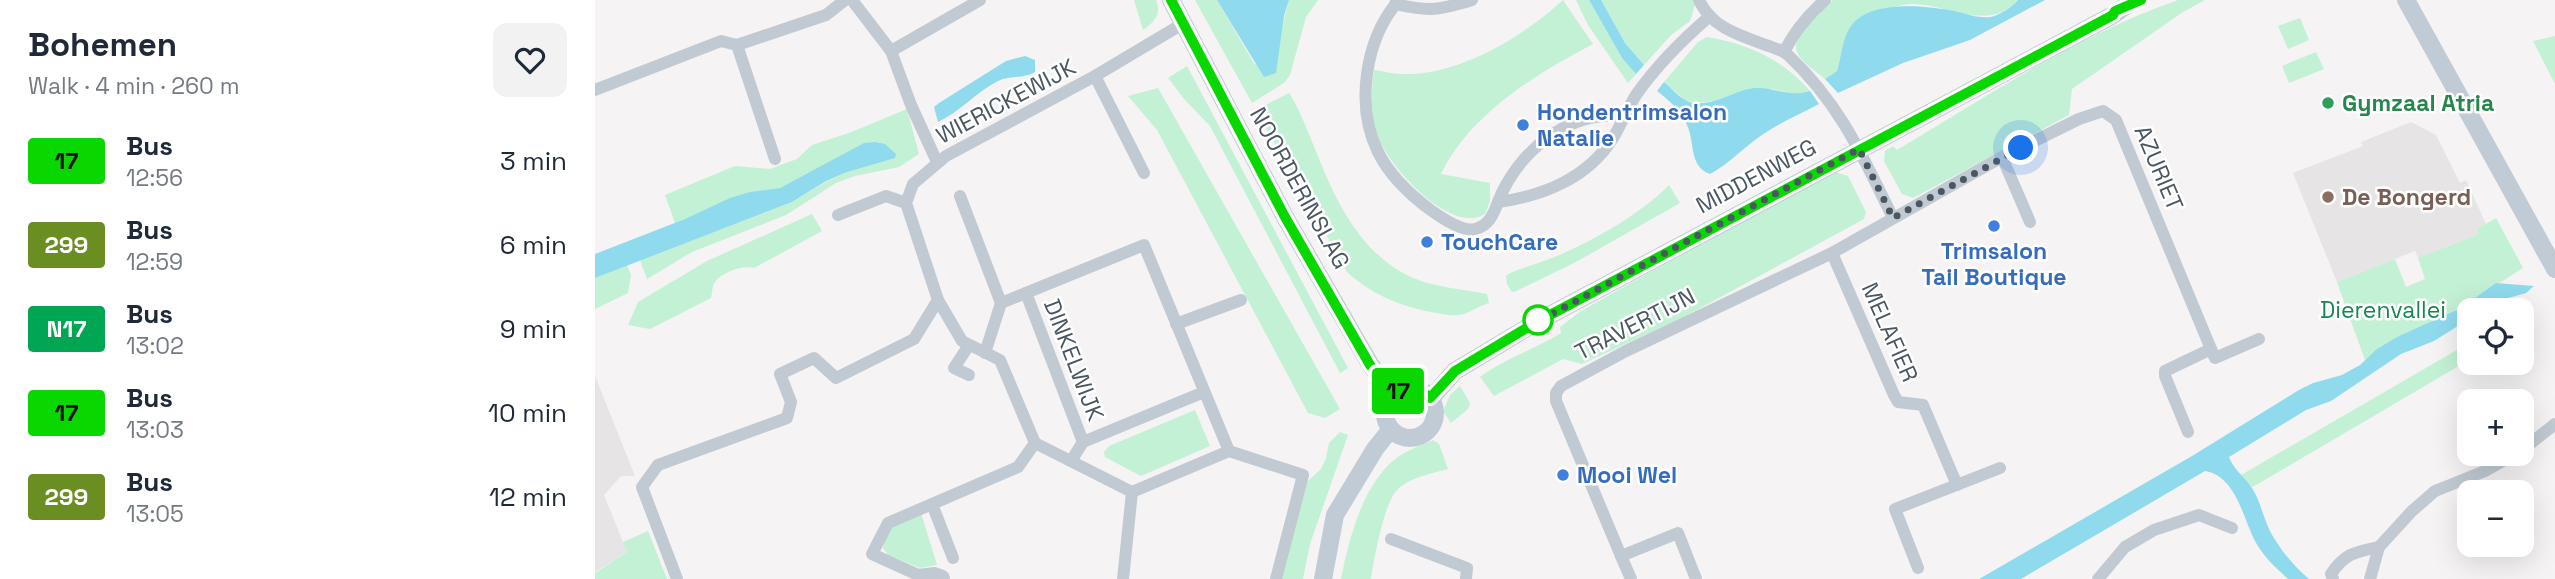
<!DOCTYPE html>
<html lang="en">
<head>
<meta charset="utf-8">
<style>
  body { margin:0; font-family:"Space Grotesk",sans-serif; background:#f2f2f3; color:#1f2937; height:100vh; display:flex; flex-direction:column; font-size:26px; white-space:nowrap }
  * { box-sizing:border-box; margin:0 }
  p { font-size:23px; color:#747a83 }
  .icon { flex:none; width:38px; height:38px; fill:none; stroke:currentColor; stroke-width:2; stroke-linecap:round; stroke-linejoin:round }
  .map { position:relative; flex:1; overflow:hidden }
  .drawer { display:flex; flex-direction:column; background:#fff; width:595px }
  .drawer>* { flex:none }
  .badge { padding:0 14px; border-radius:5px; font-size:24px; line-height:46px }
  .buttons { position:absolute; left:1862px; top:298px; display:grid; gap:14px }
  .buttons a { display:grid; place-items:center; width:77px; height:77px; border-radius:14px; background:#fff; box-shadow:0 7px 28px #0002; font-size:35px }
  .you { position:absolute; width:35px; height:35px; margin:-18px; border:5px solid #fff; border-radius:50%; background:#1a73e8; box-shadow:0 0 0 10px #1a73e833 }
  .map>.badge { position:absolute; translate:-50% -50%; box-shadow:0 0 0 4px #fff }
  .round { display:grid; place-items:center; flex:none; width:74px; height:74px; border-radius:14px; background:#f2f2f3 }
  .headline { display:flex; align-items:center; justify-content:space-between; height:119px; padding:0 28px }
  h1 { font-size:33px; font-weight:700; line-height:52px }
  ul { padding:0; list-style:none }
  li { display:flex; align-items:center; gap:21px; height:84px; padding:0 28px }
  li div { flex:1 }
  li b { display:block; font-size:26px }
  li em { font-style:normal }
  li .badge { min-width:77px; font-weight:700; text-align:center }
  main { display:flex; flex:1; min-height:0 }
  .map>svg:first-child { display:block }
</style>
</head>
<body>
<main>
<section class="drawer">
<div class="headline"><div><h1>Bohemen</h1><p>Walk · 4 min · 260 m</p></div><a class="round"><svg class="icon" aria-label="heart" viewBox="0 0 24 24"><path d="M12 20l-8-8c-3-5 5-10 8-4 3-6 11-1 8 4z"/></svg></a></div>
<ul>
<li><span class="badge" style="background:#09d700;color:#111">17</span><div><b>Bus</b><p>12:56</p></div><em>3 min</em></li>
<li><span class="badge" style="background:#6b8e23;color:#fff">299</span><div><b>Bus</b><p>12:59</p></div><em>6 min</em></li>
<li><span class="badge" style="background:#00a651;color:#fff">N17</span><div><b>Bus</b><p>13:02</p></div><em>9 min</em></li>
<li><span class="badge" style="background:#09d700;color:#111">17</span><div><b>Bus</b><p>13:03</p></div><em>10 min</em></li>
<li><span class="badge" style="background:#6b8e23;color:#fff">299</span><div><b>Bus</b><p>13:05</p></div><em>12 min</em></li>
</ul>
</section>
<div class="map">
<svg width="1960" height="579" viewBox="0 0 1960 579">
  <rect width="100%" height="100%" fill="#f5f3f3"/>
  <g fill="#e6e4e5">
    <polygon points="1816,122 1841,135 1865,183 1871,180 1891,224 1883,229 1884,234 1823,258 1820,251 1742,282 1698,173 1768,146 1766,142"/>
    <polygon points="0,376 40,476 26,476 9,495 32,552 0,572"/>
  </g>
  <g fill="#c3f1d5">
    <path d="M539,0H561C567,15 559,22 548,30Z"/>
    <polygon points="600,0 622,0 660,65 686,31 694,0 723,0 711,17 695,75 689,83 657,103"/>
    <path d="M968,0L998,44C941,74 875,114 846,174L895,183V201L890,214C856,236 792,165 782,134C775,113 776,92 779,70C788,71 798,74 807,74C863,76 928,37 968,0Z"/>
    <polygon points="981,0 994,0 1027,58 1041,74 1033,83 993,25"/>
    <polygon points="1006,0 1100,0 1101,2 1095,21 1076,35 1049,65 1030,43"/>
    <path d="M1238,0H1423C1394,33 1353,4 1317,4C1308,4 1299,7 1290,9C1280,10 1268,14 1261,21C1250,33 1246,56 1242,71L1230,79C1221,71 1207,63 1202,52C1195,36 1227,10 1238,0Z"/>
    <path d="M1583,0H1610L1588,12L1477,89L1474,115L1318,198L1307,194L1289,161L1290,151L1298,146L1302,150C1392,96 1483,35 1583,0Z"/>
    <polygon points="1705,18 1714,40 1693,49 1683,26"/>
    <polygon points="1960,36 1960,84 1938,41"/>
    <path d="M1112,37C1151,43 1189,60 1215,91L1205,95L1177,89L1144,92L1119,101L1100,103L1090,100L1069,82L1103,42Z"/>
    <polygon points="1721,52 1729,69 1694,83 1687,66"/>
    <polygon points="592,66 753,368 745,373 615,126 590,100 573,78"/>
    <polygon points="563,88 745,409 730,418 713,413 562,130 533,96"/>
    <path d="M694,93C705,109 719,147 727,166C747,215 776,265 829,282C850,288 871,290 892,294L894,303C885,306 877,311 869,314C859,317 850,314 841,313C807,307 777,295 752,272L661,110Z"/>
    <polygon points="312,109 324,154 304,167 260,176 241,183 191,215 97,252 52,279 45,260 197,202 232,181 252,172 214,173 185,188 80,223 70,195 140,166 175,169 188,164 202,159 217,145 254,133"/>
    <path d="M1240,172L1253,176L1271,212L1269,219L1087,318L987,364L968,359L899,396L885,377C909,359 940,349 966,333L965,327L986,311L1109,242Z"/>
    <path d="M1074,185L1085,203L981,262L919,292L916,291L912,284L911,276L915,273C930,267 947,262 962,256C998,241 1047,213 1074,185Z"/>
    <path d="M217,214L227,231L159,268C147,265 123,273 118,286C117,290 117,294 116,298L55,329L33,325L43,302L112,261Z"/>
    <polygon points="1901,218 1928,268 1868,306 1770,360 1742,282 1800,259 1811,287 1830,279 1823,258 1884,234 1882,229"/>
    <polygon points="32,265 36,275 33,293 0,309 0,278"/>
    <polygon points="1874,343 1874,360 1668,481 1657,487 1646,475"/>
    <polygon points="865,386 875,403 873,409 856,423 848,411 855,395"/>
    <polygon points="600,410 615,446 546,476 510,457 509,452 514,446"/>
    <polygon points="745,432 753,435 715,544 708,579 686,579 712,482 726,469 731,458 734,443"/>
    <path d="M838,440L844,444L853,469C835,474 810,478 799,494C788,510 779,559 776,579H746C754,539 768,482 803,457C813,450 827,445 838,440Z"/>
    <path d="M326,513L342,565L325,568L293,555L288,548C289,526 308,521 326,513Z"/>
    <polygon points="53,531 72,579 0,579 0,573 32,552 28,542"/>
  </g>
  <g fill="#90daee">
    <polygon points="622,0 694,0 689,16 681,73 669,77"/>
    <polygon points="994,0 1006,0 1030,43 1049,65 1041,74 1027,58"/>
    <path d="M1423,0H1450L1375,40L1308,63L1243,93L1230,79L1242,71C1246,58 1247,41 1254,29C1270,0 1326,5 1354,10C1368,12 1381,19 1396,17C1405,15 1417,7 1423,0Z"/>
    <path d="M430,56L440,60V72C429,79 415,75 403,81C380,93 365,112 343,122L339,107L344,103L411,61Z"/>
    <path d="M1069,82C1078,89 1088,103 1101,103C1122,105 1139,90 1160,88C1179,87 1196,98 1215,91L1224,104C1204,115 1183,123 1164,137C1147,149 1134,164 1115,174C1094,167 1100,142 1092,125C1086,111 1074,100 1062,91Z"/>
    <polygon points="280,142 290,144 301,154 300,158 252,172 231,181 197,202 0,278 0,254 90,219 135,198 155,192 185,188 269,143"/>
    <path d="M1901,283L1939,286L1931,293L1899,302L1888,310H1874V319L1839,341L1806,354L1736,401L1711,410L1634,457C1638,469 1650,477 1657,488C1666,502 1668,518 1676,533C1686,551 1699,566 1714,579H1693C1680,567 1668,556 1660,541C1648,518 1641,476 1610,471L1426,579H1384L1597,456L1704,390L1718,383L1747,375L1765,365L1782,349L1802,337L1866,308Z"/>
  </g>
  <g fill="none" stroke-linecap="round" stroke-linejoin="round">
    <g stroke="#c1cad2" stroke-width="12">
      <polyline points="257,0 296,51 316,105 342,162"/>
      <path d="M804,0C770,39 760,105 783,152C795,176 815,195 837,211C847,218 867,232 880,229C894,226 899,213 903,202"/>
      <path d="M1104,0C1117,29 1147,36 1174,46C1181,49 1188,50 1193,55C1245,104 1267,155 1298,218"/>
      <path d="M800,4C834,12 845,10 877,0"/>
      <polyline points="296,51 385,0"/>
      <path d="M1189,52C1199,32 1213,15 1230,0"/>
      <polyline points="500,76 549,173"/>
      <polyline points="0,90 126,41 142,45"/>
      <path d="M1028,117C973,109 922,153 903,202C948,196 993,178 1018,138C1026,125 1032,109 1041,95C1062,65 1087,40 1115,16"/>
      <polyline points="1407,157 1435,222"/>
      <polyline points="180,159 142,45 231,15 250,0"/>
      <polyline points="365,196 406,303"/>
      <polyline points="243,215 291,196 311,203"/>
      <polyline points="1237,253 1299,395 1303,402 1328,405 1362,485"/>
      <polyline points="431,293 488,442"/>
      <polyline points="581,324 646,300"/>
      <polyline points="1616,349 1620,358 1664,339"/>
      <polyline points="390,353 406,303 549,245 634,451"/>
      <polyline points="374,375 359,368 374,345"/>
      <polyline points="1927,450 1960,424"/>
      <polyline points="476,461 488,442 609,392"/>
      <polyline points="537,492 634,451 708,475 681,579"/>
      <polyline points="337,504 358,558"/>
      <polyline points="796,539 872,568 871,579"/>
      <polyline points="1026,556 961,401 961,393 966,386 1031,351 1237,253 1407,157 1484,119 1508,111 1521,120 1616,349 1570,371 1570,376 1593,432"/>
      <polyline points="1323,568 1300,509 1405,468"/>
      <polyline points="82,579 47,487 63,465 192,418 196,402 185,374 219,358 241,378 319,339 343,300"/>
      <polyline points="349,579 348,576 340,573 323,575 277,554 293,523 423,467 440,443"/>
      <polyline points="528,579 537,492 440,443 405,360 367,341 343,300 311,203 318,184 351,156 500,76 589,23"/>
      <polyline points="1036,579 1026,556 1083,533 1101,579"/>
      <polyline points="1503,579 1530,547 1559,530 1604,515 1637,528"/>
      <path d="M1738,579L1736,574C1750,553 1760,552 1784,547"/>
      <polyline points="1775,579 1784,547 1817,511 1840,491 1890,471 1922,453"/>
    </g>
    <g stroke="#c1cbd6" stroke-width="18">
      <polyline points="576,0 690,217 775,364 798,395"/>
      <polyline points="1811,0 1960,269"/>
      <circle cx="815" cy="413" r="25"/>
      <polyline points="835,399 860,371 940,323 1518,15 1539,0"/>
      <polyline points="728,579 740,515 780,449 796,429"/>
    </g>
  </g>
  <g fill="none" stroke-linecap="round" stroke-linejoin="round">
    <g stroke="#fff" stroke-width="16">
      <path id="line" d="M576,0L690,217L775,365L798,395C811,385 824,387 835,398L860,371L940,323L1518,15L1520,11L1546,0"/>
    </g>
    <use href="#line" stroke="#09d700" stroke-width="10"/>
    <polyline stroke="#4a5661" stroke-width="7" stroke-dasharray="0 12.6" points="943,320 940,323 1264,149 1298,218 1426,148"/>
  </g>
  <circle fill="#2e9e5b" stroke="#fff" stroke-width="2.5" cx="1733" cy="103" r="7"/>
  <g fill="#3f7fe0" stroke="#fff" stroke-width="2.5">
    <circle cx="928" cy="125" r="7"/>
    <circle cx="1399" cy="226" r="7"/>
    <circle cx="832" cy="242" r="7"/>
    <circle cx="968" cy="475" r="7"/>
  </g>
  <circle fill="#8d6e63" stroke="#fff" stroke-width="2.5" cx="1733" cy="197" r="7"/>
  <circle fill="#fff" stroke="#09d700" stroke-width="3.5" cx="943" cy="320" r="14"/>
  <g text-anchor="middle" stroke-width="5" stroke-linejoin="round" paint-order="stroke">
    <g font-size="23" fill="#4a5661" stroke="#fff">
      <text transform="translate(411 101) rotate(-28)" y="8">WIERICKEWIJK</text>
      <text transform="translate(1564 168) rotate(67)" y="8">AZURIET</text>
      <text transform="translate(1161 176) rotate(-28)" y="8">MIDDENWEG</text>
      <text transform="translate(705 188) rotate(61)" y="8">NOORDERINSLAG</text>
      <text transform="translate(1040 324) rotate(-27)" y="8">TRAVERTIJN</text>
      <text transform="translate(1295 332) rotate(66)" y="8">MELAFIER</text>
      <text transform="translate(479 360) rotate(69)" y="8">DINKELWIJK</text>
    </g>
    <g font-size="23" font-weight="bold" fill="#27864d" stroke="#fff" text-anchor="start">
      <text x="1747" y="111">Gymzaal Atria</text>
    </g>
    <g font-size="23" font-weight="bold" fill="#366cbe" stroke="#fff" text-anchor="start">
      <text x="942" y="120">Hondentrimsalon<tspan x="942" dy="26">Natalie</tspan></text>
      <text x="846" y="250">TouchCare</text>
      <text x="1399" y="259" text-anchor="middle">Trimsalon<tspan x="1399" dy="26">Tail Boutique</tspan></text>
      <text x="982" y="483">Mooi Wel</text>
    </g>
    <g font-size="23" font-weight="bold" fill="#785e54" stroke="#fff" text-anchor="start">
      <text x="1747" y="205">De Bongerd</text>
    </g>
    <g font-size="23" fill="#17864f" stroke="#fff">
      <text x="1788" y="318">Dierenvallei</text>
    </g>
  </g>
</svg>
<div class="buttons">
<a><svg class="icon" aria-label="locate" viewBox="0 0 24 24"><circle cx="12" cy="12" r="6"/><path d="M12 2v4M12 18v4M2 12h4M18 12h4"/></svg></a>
<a>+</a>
<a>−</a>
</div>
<div class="you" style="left:1426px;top:148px"></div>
<b class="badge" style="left:803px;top:391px;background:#09d700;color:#111">17</b>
</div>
</main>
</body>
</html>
